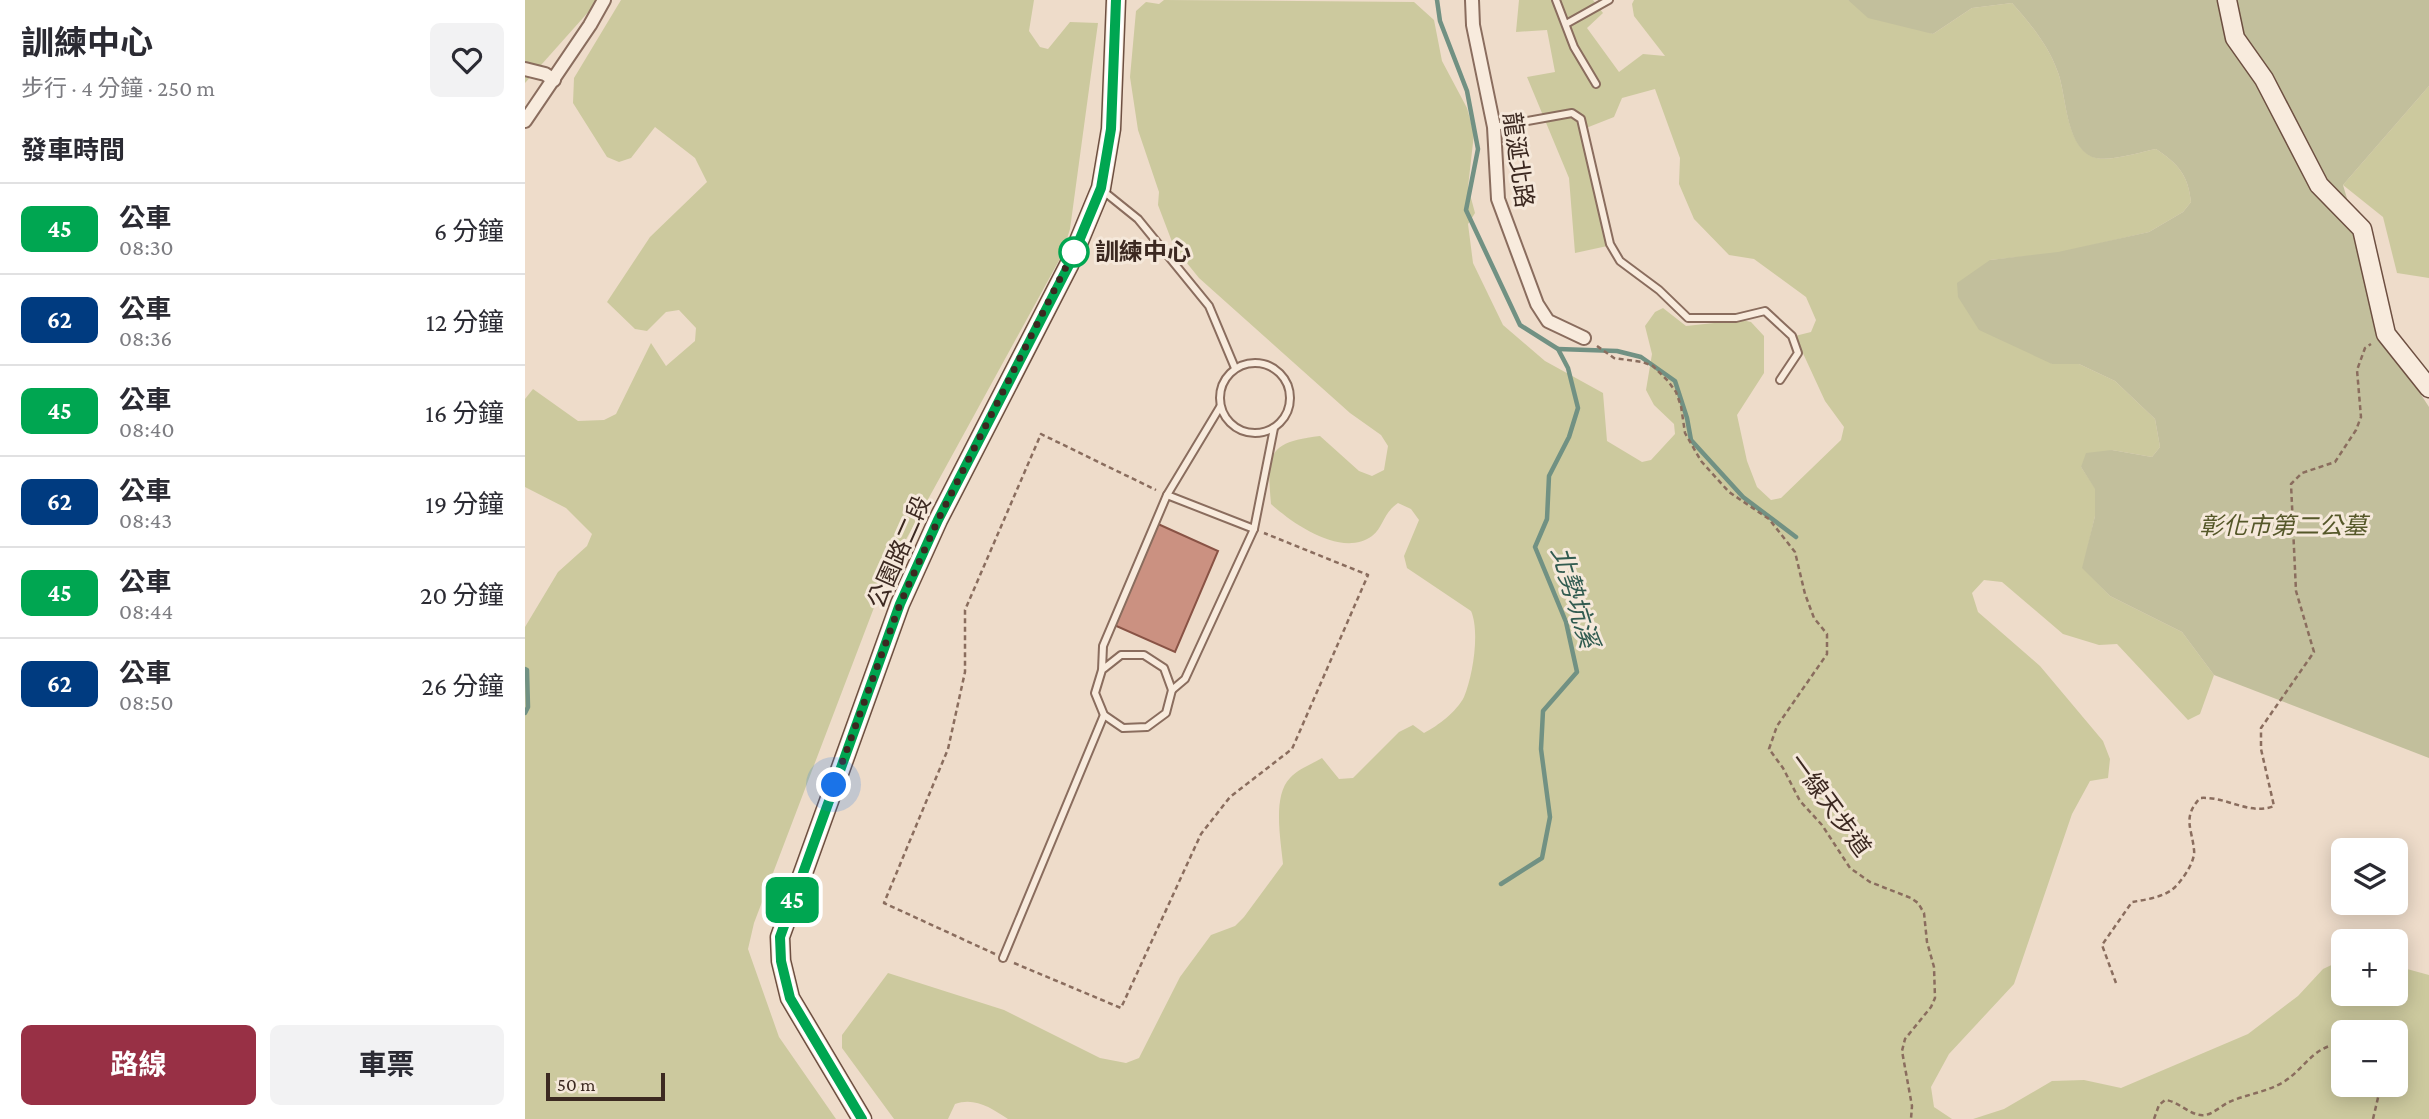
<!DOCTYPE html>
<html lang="zh-TW">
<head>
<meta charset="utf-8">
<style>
  body { margin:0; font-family:"Crimson Pro","Noto Sans TC",serif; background:#f2f2f3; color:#2b2b33; height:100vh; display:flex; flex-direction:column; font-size:26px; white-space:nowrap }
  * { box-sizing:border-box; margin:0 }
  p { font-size:23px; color:#7c7c81 }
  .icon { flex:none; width:38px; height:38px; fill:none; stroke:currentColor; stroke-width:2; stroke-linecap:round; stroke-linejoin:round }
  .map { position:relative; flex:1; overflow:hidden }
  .drawer { display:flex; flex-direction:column; background:#fff; width:525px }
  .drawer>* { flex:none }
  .badge { padding:0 14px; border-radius:10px; font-size:24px; line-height:46px }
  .buttons { position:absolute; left:1806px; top:838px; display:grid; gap:14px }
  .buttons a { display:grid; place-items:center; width:77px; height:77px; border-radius:10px; background:#fff; box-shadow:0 4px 18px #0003; font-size:35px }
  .scale { position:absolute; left:21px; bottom:18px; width:119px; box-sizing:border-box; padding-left:7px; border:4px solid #3c2921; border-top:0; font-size:19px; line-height:24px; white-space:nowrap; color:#3c2921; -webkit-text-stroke:5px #f5e8da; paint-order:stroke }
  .you { position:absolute; width:35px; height:35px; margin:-18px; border:5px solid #fff; border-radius:50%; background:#1a73e8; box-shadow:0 0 0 10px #1a73e833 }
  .map>.badge { position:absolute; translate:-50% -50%; box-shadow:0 0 0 4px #fff }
  h2 { padding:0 21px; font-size:26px; line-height:63px }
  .round { display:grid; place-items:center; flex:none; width:74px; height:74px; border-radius:10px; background:#f2f2f3 }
  .headline { display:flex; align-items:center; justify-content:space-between; height:119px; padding:0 21px }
  h1 { font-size:33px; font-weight:700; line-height:52px }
  .primary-button { display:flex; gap:14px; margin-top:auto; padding:14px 21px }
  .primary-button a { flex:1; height:80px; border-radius:10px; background:#983045; color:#fff; font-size:28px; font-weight:700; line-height:80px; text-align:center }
  .primary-button a+a { background:#f2f2f3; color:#2b2b33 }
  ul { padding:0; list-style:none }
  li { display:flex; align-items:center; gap:21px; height:91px; padding:0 21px; border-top:2px solid #e1e1e2 }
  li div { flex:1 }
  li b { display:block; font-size:26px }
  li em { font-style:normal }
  li .badge { min-width:77px; font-weight:700; text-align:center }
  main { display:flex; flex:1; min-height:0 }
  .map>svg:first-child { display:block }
</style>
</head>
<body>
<main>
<section class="drawer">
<div class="headline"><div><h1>訓練中心</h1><p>步行 · 4 分鐘 · 250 m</p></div><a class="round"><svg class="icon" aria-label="heart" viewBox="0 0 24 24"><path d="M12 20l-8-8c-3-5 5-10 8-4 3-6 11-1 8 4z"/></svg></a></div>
<h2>發車時間</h2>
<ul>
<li><span class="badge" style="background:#00a651;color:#fff">45</span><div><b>公車</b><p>08:30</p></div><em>6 分鐘</em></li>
<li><span class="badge" style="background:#003b80;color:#fff">62</span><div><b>公車</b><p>08:36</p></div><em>12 分鐘</em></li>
<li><span class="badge" style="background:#00a651;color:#fff">45</span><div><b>公車</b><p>08:40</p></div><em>16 分鐘</em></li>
<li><span class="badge" style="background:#003b80;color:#fff">62</span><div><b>公車</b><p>08:43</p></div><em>19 分鐘</em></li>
<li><span class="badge" style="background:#00a651;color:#fff">45</span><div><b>公車</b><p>08:44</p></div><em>20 分鐘</em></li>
<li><span class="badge" style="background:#003b80;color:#fff">62</span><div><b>公車</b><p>08:50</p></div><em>26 分鐘</em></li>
</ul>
<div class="primary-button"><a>路線</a><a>車票</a></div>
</section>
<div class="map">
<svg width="1904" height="1119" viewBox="0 0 1904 1119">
  <rect width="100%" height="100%" fill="#eedcca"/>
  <g fill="#ccc99e" fill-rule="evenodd">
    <polygon points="0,0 74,0 0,83"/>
    <polygon points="96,0 509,0 504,31 515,47 523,49 545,22 573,23 545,229 537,255 361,576 229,923 223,949 254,1037 311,1119 0,1119 0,627 33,572 62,546 67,534 41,508 0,487 0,399 8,389 53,421 79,420 91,414 126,343 141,366 170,341 171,328 154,310 141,312 122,331 110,329 82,302 125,237 182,182 170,158 130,127 106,158 94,162 82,157 48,103 49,78"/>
    <path d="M639,0L889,2L909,20L917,61L942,108L949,134L943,187L950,213L943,224L948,263L978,325L1020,361L1078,393L1082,441L1117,462L1126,460L1150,434L1149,424L1129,405L1121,390L1127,354L1120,326L1130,312L1138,308L1161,326L1217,320L1226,322L1239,336V373L1212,415L1222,461L1232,487L1246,500L1256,498L1316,440L1319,427L1300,401L1270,336L1286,332L1291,320L1281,297L1229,259L1204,255L1169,219L1154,184L1155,158L1130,89L1097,98L1089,117L1056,130L1087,245L1050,253L1044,178L1002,77L1030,72L1022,30L991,32L994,0H1068L1078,13L1062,28L1094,72L1118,54L1140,56L1109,16L1107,4L1109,0H1323L1408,34L1447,8L1487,3C1504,22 1523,45 1532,70C1542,93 1539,144 1568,157C1582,163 1615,152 1631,149C1653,164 1663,174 1666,202L1658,212L1624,232L1533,253L1465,260L1527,364H1554L1590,381L1630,419L1635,447L1627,457L1587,450L1556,467L1570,488V516L1558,568L1585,596L1657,632L1689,675L1675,714L1663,720L1592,644L1574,645L1538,634L1477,582L1459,580L1447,593L1453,612L1515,666L1578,741L1585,759L1583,778L1565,781L1547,814L1489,984L1424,1054L1406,1087L1409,1107L1427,1119H483C466,1108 450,1097 430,1104L423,1119H369L317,1048V1035L363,973L479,1010L575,1058L601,1063L614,1058L655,977L686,935L710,926L719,917L758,864C756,841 747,796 765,778C773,769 787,764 797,758L814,779L828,778L874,732L888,725L899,733C913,726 932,711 939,697C948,676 955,631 946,611L882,568L879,556L894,520L886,509L873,503C857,514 859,527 847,536C817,558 768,524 746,504C742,456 741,442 795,436L834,471L847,476L859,470L863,446L856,435L825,413L674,278L649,247L633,205L634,192L613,130L605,77L611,11L621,2L634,4Z"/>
    <polygon points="1904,86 1904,278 1872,273 1858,217 1818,185"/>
    <path d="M1815,961H1818V994H1871V966L1904,975V1119H1448L1479,1109L1527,1081L1559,1080L1596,1088L1723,1034L1773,996L1798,969ZM1818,1032H1871V1085H1818Z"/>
  </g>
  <path fill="#c2bf9c" d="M1323,0H1904V86L1818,185L1867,350L1904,407V758L1689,675L1657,632L1585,596L1557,568L1570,516V489L1556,467L1561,453L1587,450L1627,457L1635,447L1630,419L1590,381L1554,364H1527L1454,330L1433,297L1432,283L1465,260L1533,252L1624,232L1658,212L1666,202C1663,174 1653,164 1631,149C1615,152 1582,163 1567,157C1539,144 1542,93 1532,70C1523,45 1504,22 1487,3L1447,8L1408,34L1343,18Z"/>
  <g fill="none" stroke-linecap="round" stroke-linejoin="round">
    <g stroke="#719183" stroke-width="4.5">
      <polyline points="912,0 915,21 942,91 953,149 941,210 995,325 1033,349 1043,368 1053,408 1044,437 1024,476 1022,519 1010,547 1041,622 1052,672 1018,711 1016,749 1025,817 1017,858 976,884"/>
      <polyline points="1033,349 1092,351 1116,357 1150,381 1162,418 1166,440 1218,497 1271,537"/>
      <polyline points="0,669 2,670 3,707 0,713"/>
    </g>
  </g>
  <polygon fill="#cb9181" stroke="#895345" stroke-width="2" points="633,524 693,551 650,652 589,625"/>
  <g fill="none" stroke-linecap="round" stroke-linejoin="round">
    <g stroke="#8a6d5e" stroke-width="10">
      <g id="lane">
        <polyline points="1031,0 1049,47 1071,84"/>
        <polyline points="1041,24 1084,0"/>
        <polyline points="969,127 1047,113 1056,119 1085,244 1095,261 1134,290 1163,318 1211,318 1240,311 1267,336 1273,353 1255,380"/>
        <polyline points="577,190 613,219 684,306 710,368"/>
        <circle cx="730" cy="398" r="35"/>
        <polyline points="642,495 729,529 660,679 647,690"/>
        <polyline points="729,529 749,428"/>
        <polyline points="577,670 596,655 619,655 639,668 647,690 641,713 622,727 598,728 579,715 570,693 577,670 578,646 642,495 695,407"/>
        <polyline points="478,958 579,715"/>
      </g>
    </g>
    <g stroke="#8a6d5e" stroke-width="16">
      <g id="street">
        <polyline points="947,0 948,25 969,127 973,199 1012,304 1023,321 1059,338"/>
        <polyline points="0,69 20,74 29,80"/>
        <polyline points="0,121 65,25 79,0"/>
      </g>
    </g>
    <g stroke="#6d4f41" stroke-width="21">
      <g id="secondary">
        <polyline points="1702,0 1710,38 1739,79 1794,185 1837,229 1861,334 1904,388"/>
        <polyline points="337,1119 265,998 256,961 255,937 375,604 413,520 544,265 576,188 586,129 591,0"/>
      </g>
    </g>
    <g stroke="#8a6d5e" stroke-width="2.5" stroke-dasharray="5 3.5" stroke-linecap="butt">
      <polyline points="1072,346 1089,358 1117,362 1128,366 1143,381 1151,392 1156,406 1160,433 1176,461 1204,492 1244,519 1270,552 1280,594 1289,618 1302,634 1302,654 1252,726 1244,749 1258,768 1275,801 1297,825 1325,868 1345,882 1386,898 1393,903 1399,913 1402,942 1409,967 1410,998 1406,1007 1380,1039 1377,1051 1387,1106 1386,1119"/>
      <polyline points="470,954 359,903 423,749 440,672 440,610 516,434 631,490"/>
      <polyline points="489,963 596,1008 676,834 705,797 767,749 843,575 739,533"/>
      <path d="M1591,983L1577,945L1607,902C1619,900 1634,898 1645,891C1655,885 1671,861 1669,850C1667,828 1657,818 1675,798C1702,796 1724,816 1749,806L1736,749V728L1789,652L1771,591L1766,484L1777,473L1810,462L1831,430L1836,417L1832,370L1840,348L1846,344"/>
      <path d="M1629,1119L1634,1105L1640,1100C1654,1101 1666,1117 1680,1115C1688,1114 1696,1106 1704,1102C1722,1094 1743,1092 1760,1081C1782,1066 1788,1046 1818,1043"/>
      <polyline points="1848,1119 1856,1085"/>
    </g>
    <use href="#lane" stroke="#f8ebdd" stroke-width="6"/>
    <use href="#street" stroke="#f8ebdd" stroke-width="12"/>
    <use href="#secondary" stroke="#f8ebdd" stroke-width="18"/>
  </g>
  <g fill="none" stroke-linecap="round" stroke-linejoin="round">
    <g stroke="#fff" stroke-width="16">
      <polyline id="line" points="337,1119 265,998 256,961 255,937 375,604 413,520 544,265 576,188 586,129 591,0"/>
    </g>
    <use href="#line" stroke="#00a651" stroke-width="10"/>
    <polyline stroke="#3c2921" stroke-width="7" stroke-dasharray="0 12.6" points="309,785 375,604 413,520 550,249 549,252"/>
  </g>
  <circle fill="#fff" stroke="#00a651" stroke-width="3.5" cx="549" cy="252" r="14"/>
  <g text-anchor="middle" stroke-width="6" stroke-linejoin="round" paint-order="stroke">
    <g font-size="24" fill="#3c2921" stroke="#f5e8da">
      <text transform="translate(993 160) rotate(82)" y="8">龍涎北路</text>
      <text transform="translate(374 552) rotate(-66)" y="8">公園路二段</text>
      <text transform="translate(1305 805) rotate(54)" y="8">一線天步道</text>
    </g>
    <g font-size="24" font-weight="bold" fill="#3c2921" stroke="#f5e8da" text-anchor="start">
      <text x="570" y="260">訓練中心</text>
    </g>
    <g font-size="24" font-style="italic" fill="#555729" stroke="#f5e8da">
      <text x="1758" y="534">彰化市第二公墓</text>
    </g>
    <g font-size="26" font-style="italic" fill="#315b50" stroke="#f5e8da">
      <text transform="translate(1050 597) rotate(73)" y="9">北勢坑溪</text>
    </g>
  </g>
</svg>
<div class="buttons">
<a><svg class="icon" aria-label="layers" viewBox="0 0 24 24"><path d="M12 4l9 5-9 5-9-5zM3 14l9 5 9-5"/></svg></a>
<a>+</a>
<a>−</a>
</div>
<div class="scale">50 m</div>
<div class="you" style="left:309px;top:785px"></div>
<b class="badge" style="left:267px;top:900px;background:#00a651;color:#fff">45</b>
</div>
</main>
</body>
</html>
